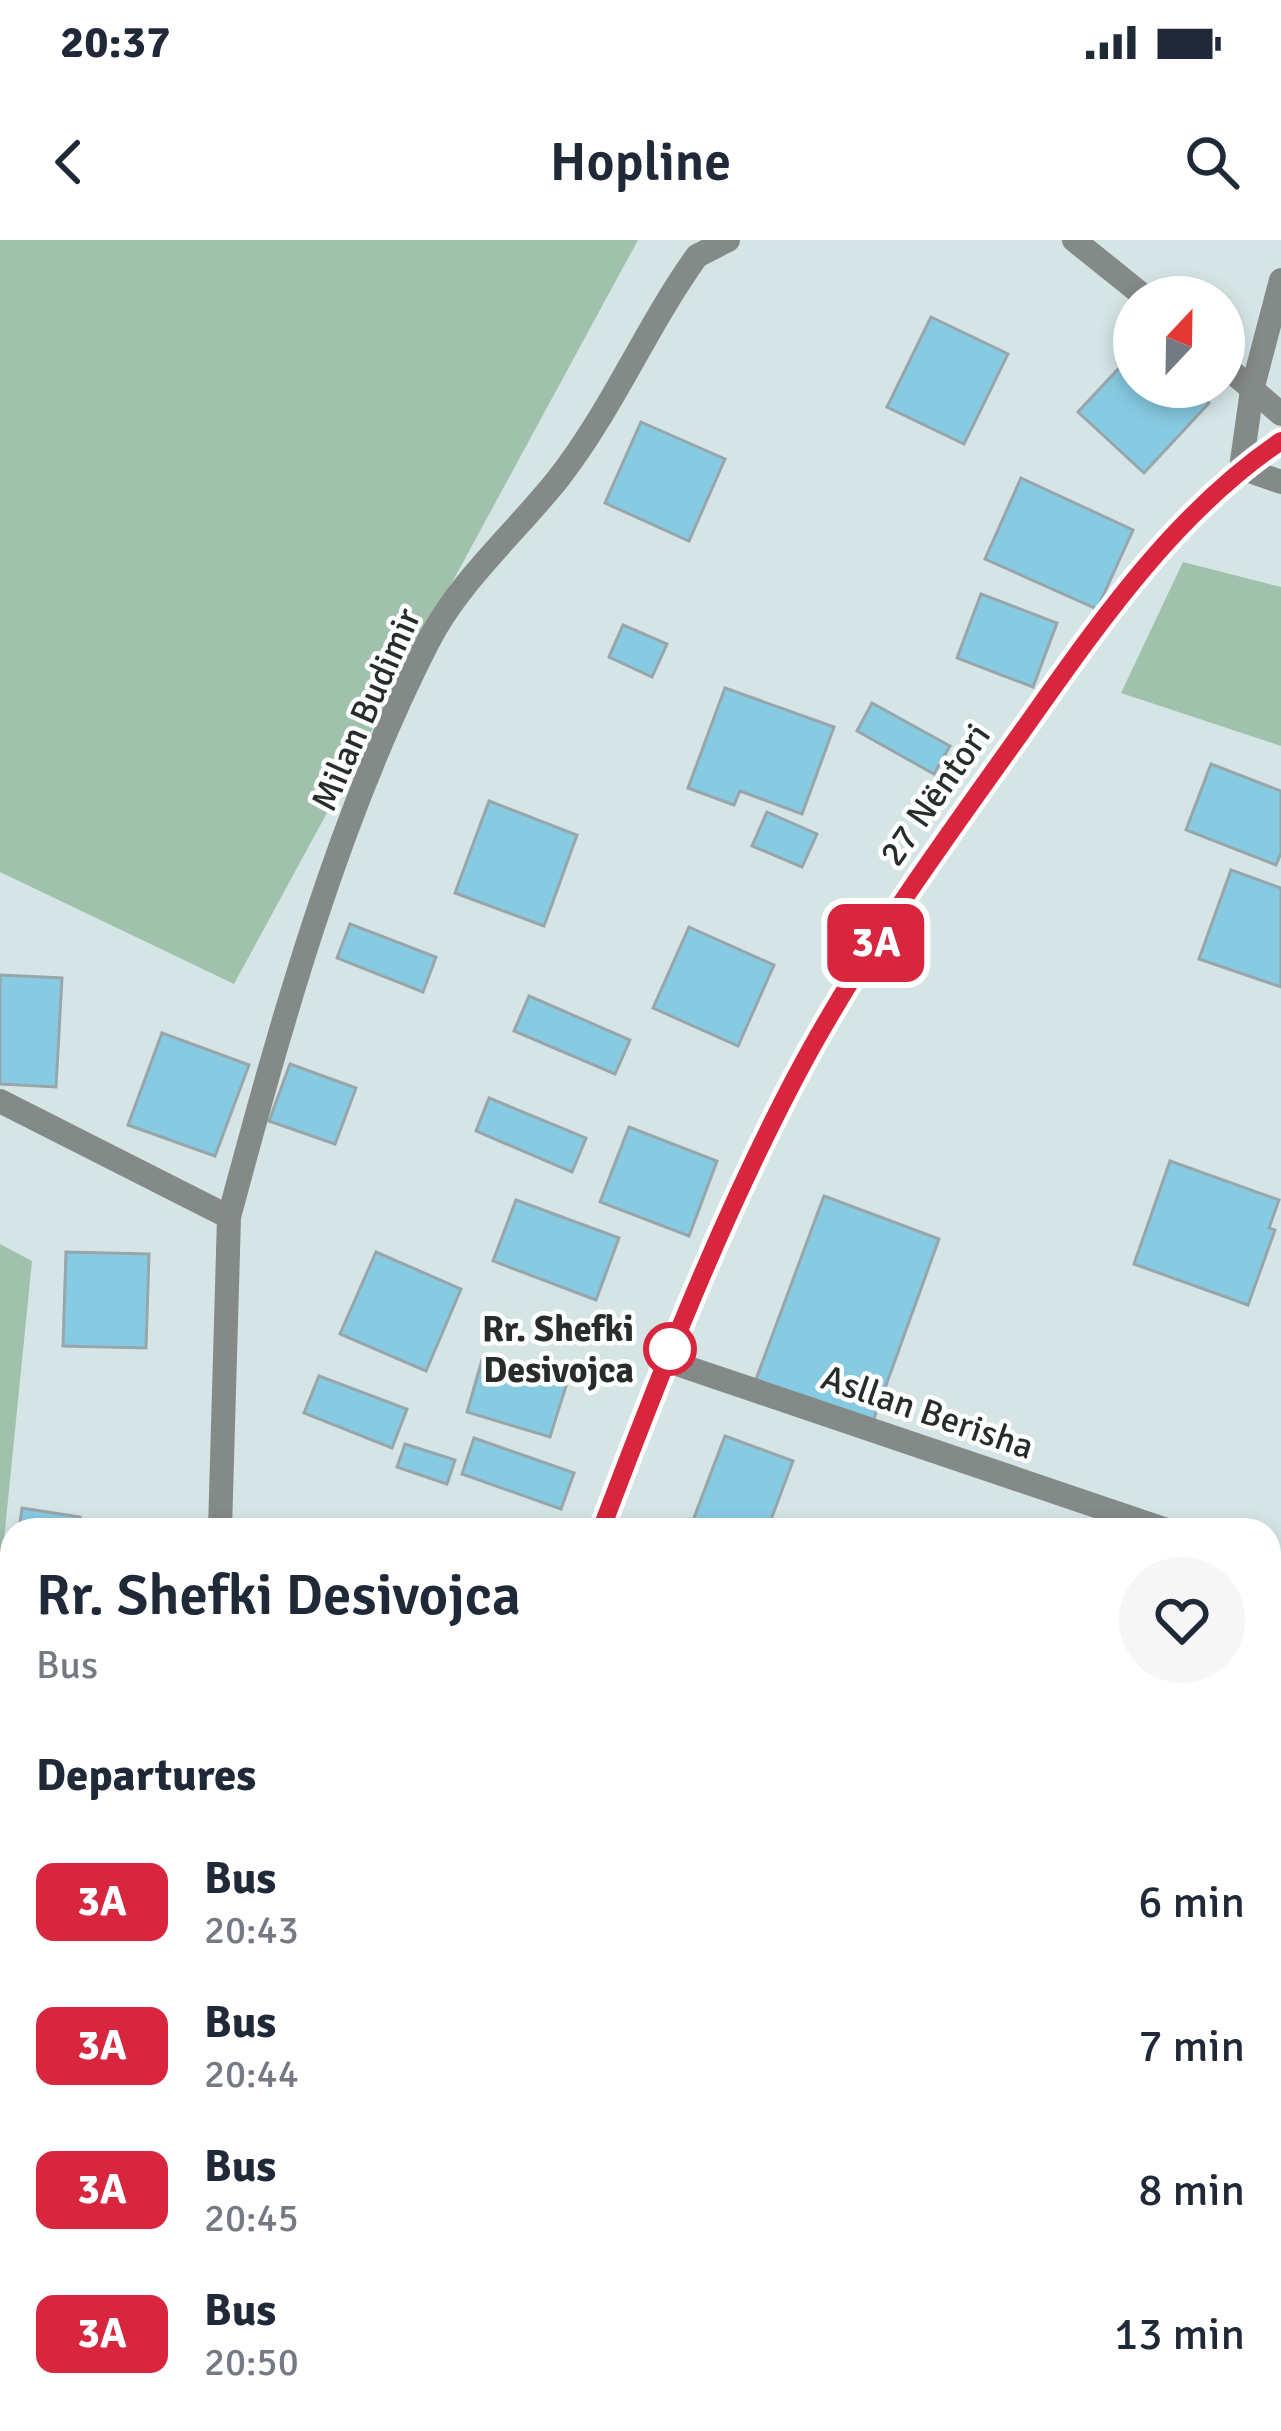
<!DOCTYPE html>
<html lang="en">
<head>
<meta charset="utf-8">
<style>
  body { margin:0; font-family:Signika,sans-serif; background:#f6f6f7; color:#1f2937; height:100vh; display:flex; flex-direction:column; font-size:45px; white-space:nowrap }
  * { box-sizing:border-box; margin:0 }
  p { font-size:39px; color:#747a83 }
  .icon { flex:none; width:66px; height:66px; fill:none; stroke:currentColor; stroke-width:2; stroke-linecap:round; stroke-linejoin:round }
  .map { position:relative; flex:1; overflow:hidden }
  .panel { position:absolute; left:0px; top:1278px; width:1281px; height:915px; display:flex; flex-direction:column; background:#fff; border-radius:36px 36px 0 0; box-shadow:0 6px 18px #0003 }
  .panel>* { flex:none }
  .badge { padding:0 24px; border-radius:18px; font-size:42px; line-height:78px }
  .needle { width:78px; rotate:22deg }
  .tools { position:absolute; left:1113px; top:36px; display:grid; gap:24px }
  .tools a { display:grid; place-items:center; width:132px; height:132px; border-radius:50%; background:#fff; box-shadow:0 6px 18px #0003; font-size:60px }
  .map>.badge { position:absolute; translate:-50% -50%; box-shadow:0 0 0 6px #fff }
  h2 { padding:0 36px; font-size:45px; line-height:108px }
  .round { display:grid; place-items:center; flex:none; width:126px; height:126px; border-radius:63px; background:#f6f6f7 }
  .overview { display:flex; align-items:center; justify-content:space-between; height:204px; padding:0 36px }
  h1 { font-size:57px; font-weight:600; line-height:90px }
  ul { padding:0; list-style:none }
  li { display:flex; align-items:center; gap:36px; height:144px; padding:0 36px }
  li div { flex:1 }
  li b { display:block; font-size:45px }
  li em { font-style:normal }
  li .badge { min-width:132px; font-weight:700; text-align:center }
  .status { display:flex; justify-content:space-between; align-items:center; height:84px; padding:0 60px; background:#fff; direction:ltr }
  .status svg { height:33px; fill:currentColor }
  header { display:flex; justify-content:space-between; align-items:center; height:156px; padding:0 36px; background:#fff; font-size:54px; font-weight:600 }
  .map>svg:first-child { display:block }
</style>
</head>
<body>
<div class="status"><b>20:37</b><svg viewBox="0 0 49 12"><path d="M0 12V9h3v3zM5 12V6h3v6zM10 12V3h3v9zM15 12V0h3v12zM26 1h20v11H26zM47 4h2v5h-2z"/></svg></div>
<header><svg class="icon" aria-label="back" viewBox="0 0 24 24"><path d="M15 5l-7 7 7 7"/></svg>Hopline<svg class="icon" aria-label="search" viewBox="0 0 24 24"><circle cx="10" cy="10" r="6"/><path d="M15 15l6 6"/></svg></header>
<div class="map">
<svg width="1281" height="2191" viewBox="0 0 1281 2191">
  <rect width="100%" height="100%" fill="#d5e5e6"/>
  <g fill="#a0c2ac">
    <polygon points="0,0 638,0 234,744 0,632"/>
    <polygon points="1183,322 1281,347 1281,506 1121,453"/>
    <polygon points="0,1004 32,1021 0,1340"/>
  </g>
  <g fill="#87cbe3" stroke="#98a6ab" stroke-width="3">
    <polygon points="931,77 1008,114 964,204 887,167"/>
    <polygon points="1134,112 1134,147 1192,147 1209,163 1144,233 1078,172"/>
    <polygon points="641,182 725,219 689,301 605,263"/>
    <polygon points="1021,238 1133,290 1097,369 985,319"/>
    <polygon points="981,354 1057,383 1033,447 957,418"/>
    <polygon points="623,385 667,404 652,437 609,417"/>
    <polygon points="725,448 834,487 802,574 740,551 734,565 688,548"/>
    <polygon points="872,463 950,506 934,534 857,491"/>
    <polygon points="1211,524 1281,551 1281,613 1276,625 1186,590"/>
    <polygon points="489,561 577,595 544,686 455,653"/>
    <polygon points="767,572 817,594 802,627 752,606"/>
    <polygon points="1231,630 1281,648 1281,747 1199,719"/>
    <polygon points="350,684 436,717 423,752 337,718"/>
    <polygon points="689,687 774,725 738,806 653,768"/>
    <polygon points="0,735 62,738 56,847 0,844"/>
    <polygon points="529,756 630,800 615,834 514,791"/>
    <polygon points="162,793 249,825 215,916 128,885"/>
    <polygon points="290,824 356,848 335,904 269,881"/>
    <polygon points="489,858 586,898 572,932 476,891"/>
    <polygon points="629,887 717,921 689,996 600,962"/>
    <polygon points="1170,921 1279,960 1269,988 1275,990 1248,1065 1134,1024"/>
    <polygon points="824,956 939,999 869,1192 752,1150"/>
    <polygon points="516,960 619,998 596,1060 493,1021"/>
    <polygon points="66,1012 149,1014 146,1108 63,1106"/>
    <polygon points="376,1012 461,1049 426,1131 340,1094"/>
    <polygon points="482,1120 566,1146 550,1197 467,1172"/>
    <polygon points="319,1136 407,1169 392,1208 304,1173"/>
    <polygon points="725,1196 793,1221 767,1290 710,1290 692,1283"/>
    <polygon points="474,1198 574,1233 561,1269 462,1234"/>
    <polygon points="405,1204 455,1220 447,1244 397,1227"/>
    <polygon points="22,1268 80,1277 78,1290 19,1290"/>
    <polygon points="0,1308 12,1309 12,1381 0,1380"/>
    <rect x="0" y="1536" width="12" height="116"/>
    <polygon points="1281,1794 1281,1901 1269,1897 1269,1832"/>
    <polygon points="1269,2016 1281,2020 1281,2094 1269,2090"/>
    <polygon points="368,2181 463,2181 462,2191 368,2191"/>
  </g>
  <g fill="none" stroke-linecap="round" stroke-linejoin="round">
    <g stroke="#848a88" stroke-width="24">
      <polyline points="1074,0 1145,57"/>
      <polyline points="1281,40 1252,150 1241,228 1281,242"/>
      <polyline points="1224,125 1281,174"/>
      <polyline points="0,861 229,977 220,1290"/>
      <path d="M229,977C281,784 337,580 428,402C459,341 515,293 558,239C612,170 646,87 697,16L728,0"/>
      <polyline points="665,1120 1167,1290"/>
      <polyline points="1269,1324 1281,1329"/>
      <polyline points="1269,1724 1281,1728"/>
      <polyline points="1079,2181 1239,2191"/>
      <polyline points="276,2191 277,2181"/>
    </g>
    <g stroke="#848a88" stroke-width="24">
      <path d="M601,1290C659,1137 718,985 794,840C859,717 942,603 1022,490C1097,385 1173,275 1281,201"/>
      <polyline points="0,2052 12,1973"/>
    </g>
  </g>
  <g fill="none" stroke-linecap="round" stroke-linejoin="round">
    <g stroke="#fff" stroke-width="27">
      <path id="line" d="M601,1290C659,1137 718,985 794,840C860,714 946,598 1028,483C1101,380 1175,273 1281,201"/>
    </g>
    <use href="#line" stroke="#d7263d" stroke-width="18"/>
  </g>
  <circle fill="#fff" stroke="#d7263d" stroke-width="6" cx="670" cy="1109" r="24"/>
  <g text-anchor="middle" stroke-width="9" stroke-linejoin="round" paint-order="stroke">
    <g font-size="36" fill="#272d2d" stroke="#fff">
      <text transform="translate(365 469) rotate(-66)" y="13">Milan Budimir</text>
      <text transform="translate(934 554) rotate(-55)" y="13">27 Nëntori</text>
      <text transform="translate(928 1171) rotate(19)" y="13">Asllan Berisha</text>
    </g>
    <g font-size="36" font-weight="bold" fill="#272d2d" stroke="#fff" text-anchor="end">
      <text x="634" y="1101">Rr. Shefki<tspan x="634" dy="41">Desivojca</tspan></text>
    </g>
  </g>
</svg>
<div class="tools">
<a><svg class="needle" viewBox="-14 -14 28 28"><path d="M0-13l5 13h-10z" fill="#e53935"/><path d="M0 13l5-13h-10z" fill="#747a83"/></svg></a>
</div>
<b class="badge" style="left:876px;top:703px;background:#d7263d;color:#fff">3A</b>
<section class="panel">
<div class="overview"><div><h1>Rr. Shefki Desivojca</h1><p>Bus</p></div><a class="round"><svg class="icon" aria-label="heart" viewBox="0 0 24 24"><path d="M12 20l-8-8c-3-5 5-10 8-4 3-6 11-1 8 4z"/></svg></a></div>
<h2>Departures</h2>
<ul>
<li><span class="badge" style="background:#d7263d;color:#fff">3A</span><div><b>Bus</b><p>20:43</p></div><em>6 min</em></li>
<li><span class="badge" style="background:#d7263d;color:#fff">3A</span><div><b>Bus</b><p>20:44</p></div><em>7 min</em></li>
<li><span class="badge" style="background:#d7263d;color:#fff">3A</span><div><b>Bus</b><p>20:45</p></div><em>8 min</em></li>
<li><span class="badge" style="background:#d7263d;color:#fff">3A</span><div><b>Bus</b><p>20:50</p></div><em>13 min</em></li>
</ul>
</section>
</div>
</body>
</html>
